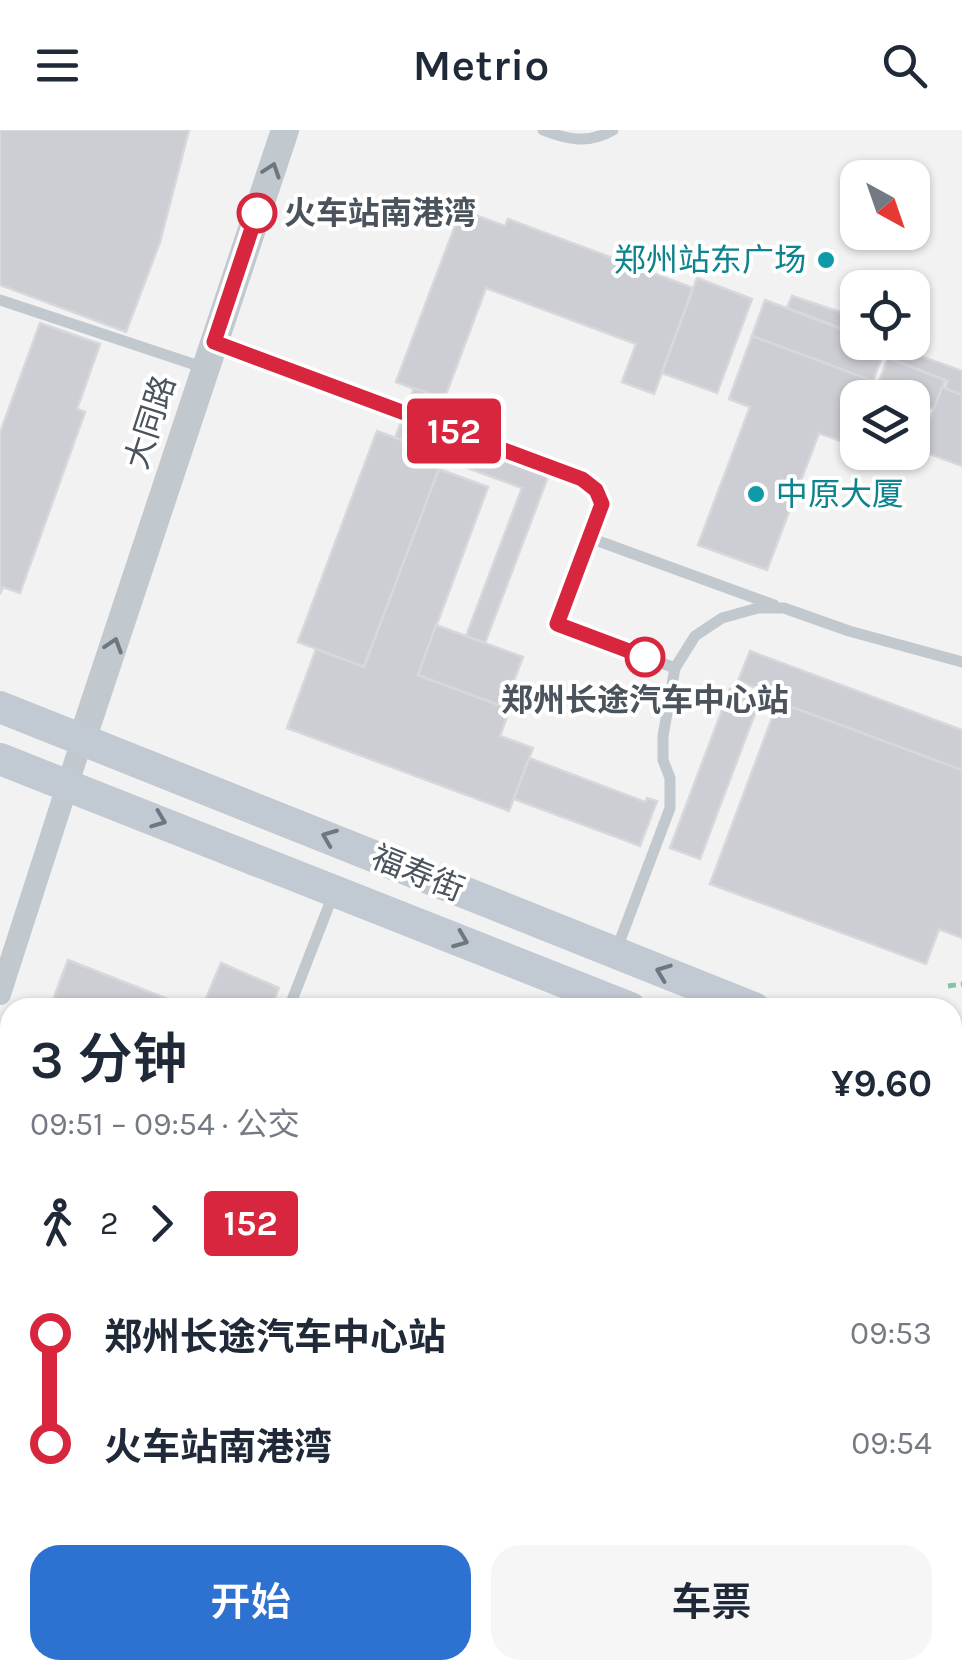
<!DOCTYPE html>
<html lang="zh">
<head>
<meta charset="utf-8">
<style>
  body { margin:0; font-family:Karla,"Noto Sans SC",sans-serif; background:#f6f6f7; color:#1f2937; height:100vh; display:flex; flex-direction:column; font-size:38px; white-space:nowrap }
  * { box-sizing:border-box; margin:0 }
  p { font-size:32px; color:#747a83 }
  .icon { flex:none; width:55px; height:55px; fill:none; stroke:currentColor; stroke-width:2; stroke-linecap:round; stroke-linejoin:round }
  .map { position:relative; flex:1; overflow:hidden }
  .side { position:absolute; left:0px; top:868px; width:962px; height:682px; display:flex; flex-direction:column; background:#fff; border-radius:30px 30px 0 0; box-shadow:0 2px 8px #0004 }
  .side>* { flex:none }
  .badge { padding:0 20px; border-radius:8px; font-size:35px; line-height:65px }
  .needle { width:65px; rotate:140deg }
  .fabs { position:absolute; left:840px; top:30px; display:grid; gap:20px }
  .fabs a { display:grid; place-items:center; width:90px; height:90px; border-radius:20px; background:#fff; box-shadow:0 2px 8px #0004; font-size:50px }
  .map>.badge { position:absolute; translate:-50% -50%; box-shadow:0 0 0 5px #fff }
  .legs { display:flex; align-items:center; gap:15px; height:110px; padding:0 30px; font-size:32px }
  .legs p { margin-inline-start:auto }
  .overview { display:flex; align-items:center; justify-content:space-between; height:170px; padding:0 30px }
  h1 { font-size:55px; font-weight:600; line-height:75px }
  .action { display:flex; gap:20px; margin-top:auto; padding:20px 30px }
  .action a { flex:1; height:115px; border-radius:30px; background:#2e72d1; color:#fff; font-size:40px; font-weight:600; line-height:115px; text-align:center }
  .action a+a { background:#f6f6f7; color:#1f2937 }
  ul { padding:0 30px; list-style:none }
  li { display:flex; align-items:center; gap:35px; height:110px; font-size:38px }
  li i { display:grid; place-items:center; width:15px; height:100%; margin:0 12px; background:currentColor }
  li i::after { content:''; width:25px; height:25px; margin:-12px; border:8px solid; border-radius:50%; background:#fff }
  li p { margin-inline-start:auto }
  li:first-child i { background:linear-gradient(#0000 50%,currentColor 0) }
  li:last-child i { background:linear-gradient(currentColor 50%,#0000 0) }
  header { display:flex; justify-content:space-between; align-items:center; height:130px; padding:0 30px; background:#fff; font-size:45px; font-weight:600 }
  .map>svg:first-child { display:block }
</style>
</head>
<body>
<header><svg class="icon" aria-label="menu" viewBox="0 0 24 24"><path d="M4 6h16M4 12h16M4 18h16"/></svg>Metrio<svg class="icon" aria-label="search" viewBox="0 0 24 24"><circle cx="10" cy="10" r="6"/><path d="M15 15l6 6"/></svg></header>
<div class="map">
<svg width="962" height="1549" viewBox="0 0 962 1549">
  <rect width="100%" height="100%" fill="#f3f2f2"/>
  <g fill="#ccced3" stroke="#d6d8dc" stroke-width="2.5">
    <polygon points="0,0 189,0 160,112 126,202 0,155"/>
    <polygon points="461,80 505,96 508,89 693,158 654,264 622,252 636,214 486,158 444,270 396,252"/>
    <polygon points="697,148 752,169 717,263 662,243"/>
    <polygon points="792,166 846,184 840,198 787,178"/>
    <polygon points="765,170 858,205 858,212 886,215 873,251 752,206"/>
    <polygon points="40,193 100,214 77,279 85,282 20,463 3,457 0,464 0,303"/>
    <polygon points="752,206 873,251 867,268 858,268 858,292 849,314 819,303 767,440 698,415 750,277 729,269"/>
    <polygon points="893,216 962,241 962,265 945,258 948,251 888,228"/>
    <polygon points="888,228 945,250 934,279 920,273 912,293 912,268 892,268 894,264 877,257"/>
    <polygon points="942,257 962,265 962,336 919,320"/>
    <polygon points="414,258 454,273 435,323 395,308"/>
    <polygon points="377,301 444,326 364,537 298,512"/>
    <polygon points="454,309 549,344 485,513 466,506 522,358 446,330"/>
    <polygon points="871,322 901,322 896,336 870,326"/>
    <polygon points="439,339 488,357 418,545 510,579 500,606 533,618 509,681 287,598 316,519 364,537"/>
    <polygon points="436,495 523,527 504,577 418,545"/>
    <polygon points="750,521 962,600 962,640 778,572 780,567 738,551"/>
    <polygon points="730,559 760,570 700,729 670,718"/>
    <polygon points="778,572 962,640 962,808 939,799 926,834 710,754"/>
    <polygon points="529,628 645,672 647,668 657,671 640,716 514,669"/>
    <polygon points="68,830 170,870 167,878 50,878"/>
    <polygon points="221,833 279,858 271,878 202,878"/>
    <polygon points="9,1064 10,1064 10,1317 0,1314 0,1092"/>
    <polygon points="952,1079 962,1082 962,1399 952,1405"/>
    <polygon points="952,1084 962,1087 962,1175 952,1171"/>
    <polygon points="0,1331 10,1334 10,1489 0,1498"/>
    <polygon points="10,1489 10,1540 81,1540 89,1549 0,1549 0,1498"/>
    <polygon points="195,1540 305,1540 295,1549 184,1549"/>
    <polygon points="420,1540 728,1540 733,1546 732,1549 410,1549"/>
    <polygon points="601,1540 728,1540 733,1546 729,1549 607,1549"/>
    <polygon points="847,1540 885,1540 894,1549 833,1549"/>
  </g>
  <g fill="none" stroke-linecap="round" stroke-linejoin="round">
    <polyline stroke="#81c5a5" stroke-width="5" stroke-dasharray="8 5" stroke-linecap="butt" points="948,856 962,854"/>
    <g stroke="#c1c8ce" stroke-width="11">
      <path d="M543,0C568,10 589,14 613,0"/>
      <polyline points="0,170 205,238"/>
      <polyline points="214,212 582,349 596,359 602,373 557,494 675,538"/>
      <polyline points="590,408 774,475"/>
      <polyline points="616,821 670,678 670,648 663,630 663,606 675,538 695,506 722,488 758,478 784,478 849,501 962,532"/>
      <polyline points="289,878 333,765"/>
    </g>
    <g stroke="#c1c8ce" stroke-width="18">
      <polyline points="952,1462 962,1456"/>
      <polyline points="804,1549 819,1540"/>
    </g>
    <g stroke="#c1c8ce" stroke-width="22">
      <polyline points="0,864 83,607"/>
      <polyline points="777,1540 783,1549"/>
      <polyline points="325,1549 336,1540"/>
    </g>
    <polyline stroke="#c1c8ce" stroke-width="28" points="83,607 285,0"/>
    <g stroke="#c1c9d2" stroke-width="32">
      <polyline points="0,577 754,878"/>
      <polyline points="0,629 630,878"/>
      <polyline points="952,955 962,959"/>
      <polyline points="952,1004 962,1008"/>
    </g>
  </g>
  <defs><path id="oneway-chevron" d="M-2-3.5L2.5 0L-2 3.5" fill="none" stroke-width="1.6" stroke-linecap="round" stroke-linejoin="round" transform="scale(2.5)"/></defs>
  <g stroke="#6e777f">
    <use href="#oneway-chevron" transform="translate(272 40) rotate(-71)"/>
    <use href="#oneway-chevron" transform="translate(114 515) rotate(-72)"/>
  </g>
  <g stroke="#6e7780">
    <use href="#oneway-chevron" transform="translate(159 690) rotate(21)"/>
    <use href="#oneway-chevron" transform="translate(329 707) rotate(-158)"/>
    <use href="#oneway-chevron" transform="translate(461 810) rotate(22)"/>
    <use href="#oneway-chevron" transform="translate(663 842) rotate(-159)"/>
  </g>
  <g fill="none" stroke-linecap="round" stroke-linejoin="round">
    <g stroke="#fff" stroke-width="22">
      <polyline id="line-1" points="257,83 214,212 582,349 596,360 602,374 557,494 645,527"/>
    </g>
    <use href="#line-1" stroke="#d7263d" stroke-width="15"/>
  </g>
  <g fill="#fff" stroke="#d7263d" stroke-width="5">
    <circle cx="257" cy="83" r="18"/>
    <circle cx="645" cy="527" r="18"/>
  </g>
  <g fill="#0f9aa8" stroke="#fff" stroke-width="4">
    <circle cx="826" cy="130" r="10"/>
    <circle cx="756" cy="364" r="10"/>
  </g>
  <g text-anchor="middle" stroke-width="8" stroke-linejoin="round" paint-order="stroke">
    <g font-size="32" font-weight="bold" fill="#4b545d" stroke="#fff" text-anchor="start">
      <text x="284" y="94">火车站南港湾</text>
      <text x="645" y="581" text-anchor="middle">郑州长途汽车中心站</text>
    </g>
    <g font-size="32" fill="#0d838f" stroke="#fff" text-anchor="end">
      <text x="806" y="141">郑州站东广场</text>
      <text x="776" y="375" text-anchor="start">中原大厦</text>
    </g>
    <g font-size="32" fill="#4b545d" stroke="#fff">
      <text transform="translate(150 292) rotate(-72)" y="11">大同路</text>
      <text transform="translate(418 743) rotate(22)" y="11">福寿街</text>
    </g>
  </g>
</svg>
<div class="fabs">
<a><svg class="needle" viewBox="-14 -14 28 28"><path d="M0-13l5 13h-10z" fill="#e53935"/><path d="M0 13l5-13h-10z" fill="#747a83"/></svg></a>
<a><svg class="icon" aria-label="locate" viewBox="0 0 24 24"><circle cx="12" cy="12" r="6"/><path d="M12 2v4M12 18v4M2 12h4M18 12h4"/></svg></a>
<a><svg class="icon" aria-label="layers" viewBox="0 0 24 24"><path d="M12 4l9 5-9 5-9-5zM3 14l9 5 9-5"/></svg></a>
</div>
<b class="badge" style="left:454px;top:301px;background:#d7263d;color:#fff">152</b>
<section class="side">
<div class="overview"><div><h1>3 分钟</h1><p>09:51 – 09:54 · 公交</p></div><b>¥9.60</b></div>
<div class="legs"><svg class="icon" aria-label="walk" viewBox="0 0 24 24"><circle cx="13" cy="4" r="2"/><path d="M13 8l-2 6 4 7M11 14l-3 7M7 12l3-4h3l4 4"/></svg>2<svg class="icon" aria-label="forward" viewBox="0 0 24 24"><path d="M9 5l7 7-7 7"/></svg><b class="badge" style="background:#d7263d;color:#fff">152</b></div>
<ul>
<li><i style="color:#d7263d"></i><b>郑州长途汽车中心站</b><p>09:53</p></li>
<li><i style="color:#d7263d"></i><b>火车站南港湾</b><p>09:54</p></li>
</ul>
<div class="action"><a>开始</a><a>车票</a></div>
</section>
</div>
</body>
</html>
